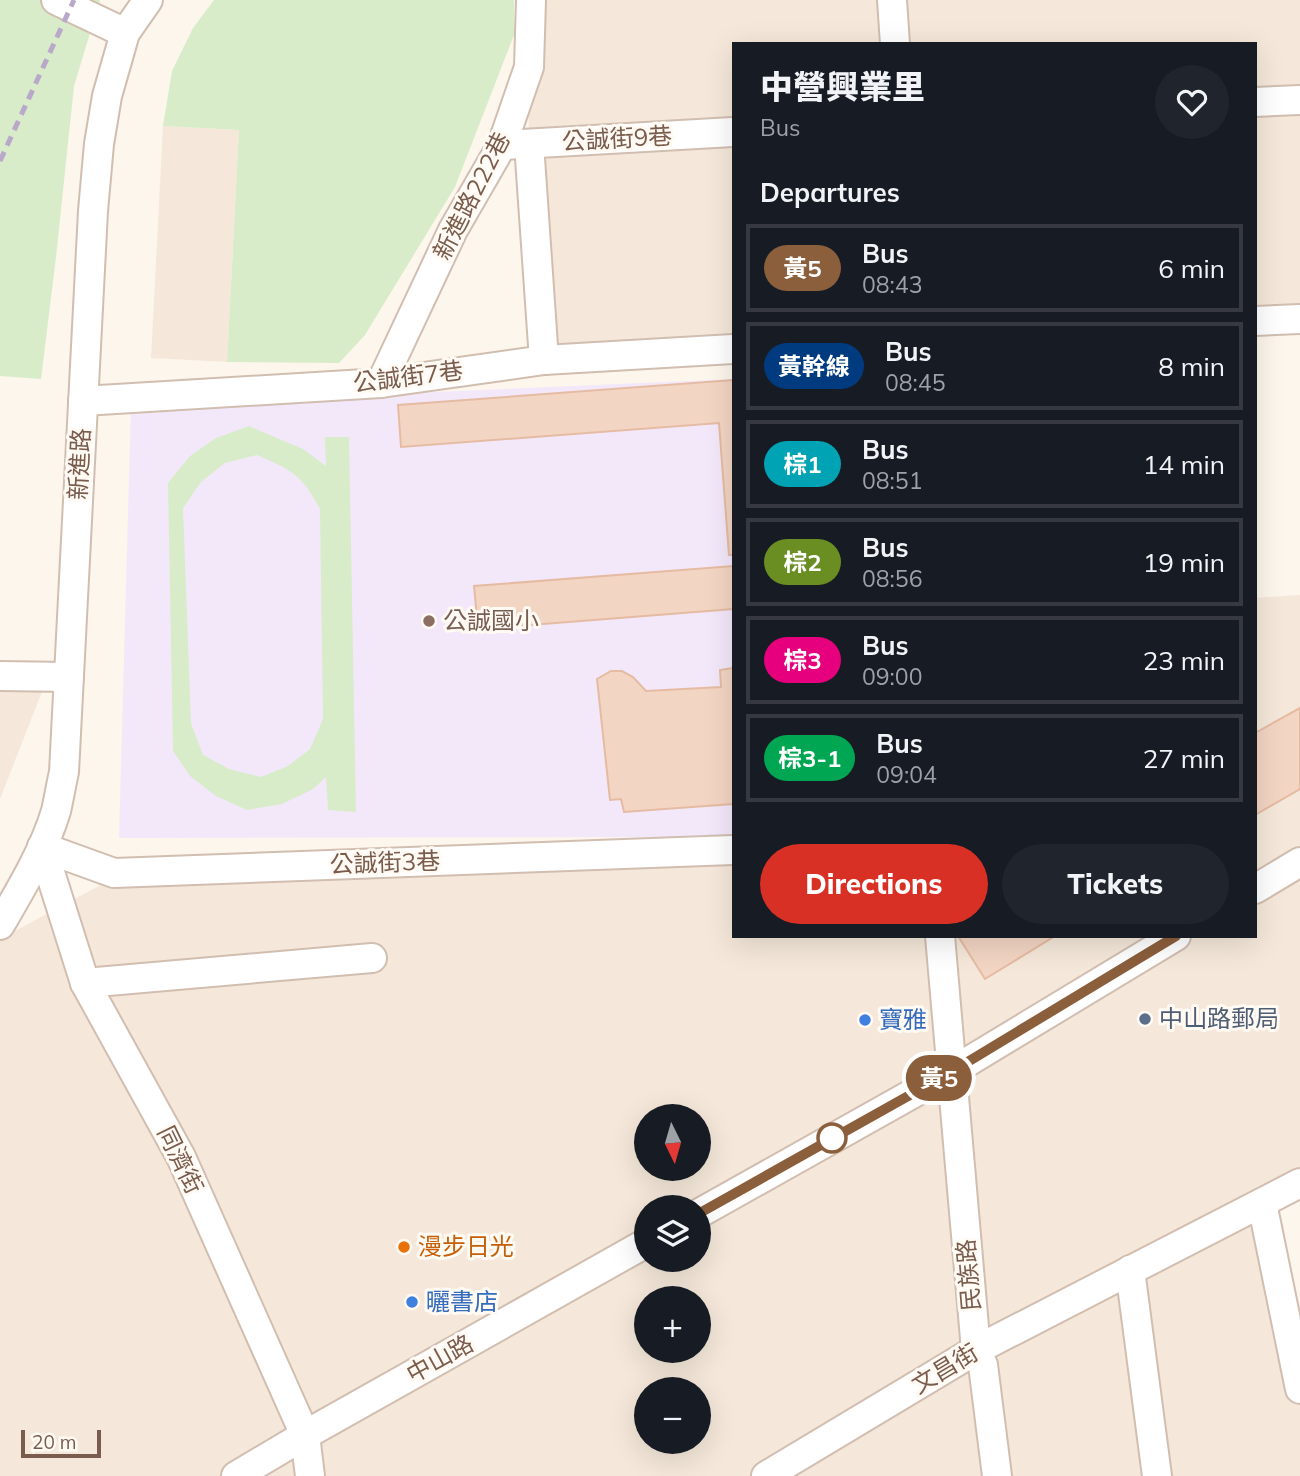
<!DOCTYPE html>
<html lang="en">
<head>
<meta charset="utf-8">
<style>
  body { margin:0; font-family:Mulish,"Noto Sans TC",sans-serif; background:#20242c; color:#f1f3f6; height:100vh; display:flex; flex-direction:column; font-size:26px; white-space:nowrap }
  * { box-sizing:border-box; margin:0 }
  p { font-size:23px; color:#9ea1a6 }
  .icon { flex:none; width:38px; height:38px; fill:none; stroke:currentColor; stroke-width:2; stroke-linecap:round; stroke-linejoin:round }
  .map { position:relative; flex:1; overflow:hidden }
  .details { position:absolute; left:732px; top:42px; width:525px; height:896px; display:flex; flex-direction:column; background:#171b24; border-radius:0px; box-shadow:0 7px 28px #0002 }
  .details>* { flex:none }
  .badge { padding:0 14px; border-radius:23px; font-size:24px; line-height:46px }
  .needle { width:46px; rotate:175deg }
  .fabs { position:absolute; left:634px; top:1104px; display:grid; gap:14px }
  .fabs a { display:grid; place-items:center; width:77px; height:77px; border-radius:50%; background:#171b24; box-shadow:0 7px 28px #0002; font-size:35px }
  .scale { position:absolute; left:21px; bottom:18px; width:80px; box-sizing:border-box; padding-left:7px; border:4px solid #7a5c4d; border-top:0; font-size:19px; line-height:24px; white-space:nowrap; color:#7a5c4d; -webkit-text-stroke:5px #fffaf3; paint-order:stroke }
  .map>.badge { position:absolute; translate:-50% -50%; box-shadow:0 0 0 4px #fff }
  h2 { padding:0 28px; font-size:26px; line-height:63px }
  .round { display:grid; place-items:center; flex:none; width:74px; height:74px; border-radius:37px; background:#20242c }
  .summary { display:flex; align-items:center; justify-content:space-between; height:119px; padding:0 28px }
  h1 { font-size:33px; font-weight:800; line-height:52px }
  .action { display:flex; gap:14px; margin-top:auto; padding:14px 28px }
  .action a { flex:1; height:80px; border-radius:42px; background:#d93025; color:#fff; font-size:28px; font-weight:800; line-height:80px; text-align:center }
  .action a+a { background:#20242c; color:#f1f3f6 }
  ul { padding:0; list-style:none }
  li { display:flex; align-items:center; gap:21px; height:88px; margin:0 14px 10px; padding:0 14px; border:4px solid #363941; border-radius:0px }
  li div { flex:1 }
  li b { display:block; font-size:26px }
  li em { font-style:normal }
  li .badge { min-width:77px; font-weight:700; text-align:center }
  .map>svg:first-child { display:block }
</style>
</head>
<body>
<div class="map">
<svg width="1300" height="1476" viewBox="0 0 1300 1476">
  <rect width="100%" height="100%" fill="#fdf6ec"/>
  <g fill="#f5e8da" fill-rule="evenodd">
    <polygon points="526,0 1300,0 1300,317 1255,320 1255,44 733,44 733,353 534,366"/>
    <polygon points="163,126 239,130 227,362 151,358"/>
    <path d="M1300,595V1196L1277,1208L1300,1345V1476H0V939L108,881L733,862V936H1255V598ZM646,1116H698V1169H646ZM646,1208H698V1260H646ZM646,1298H698V1351H646ZM646,1390H698V1442H646Z"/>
    <polygon points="0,671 50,671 0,799"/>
  </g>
  <polygon fill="#f3e8fa" points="733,379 733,837 119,838 131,405"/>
  <g fill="#d8ecc9" fill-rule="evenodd">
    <polygon points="0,0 100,0 74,86 56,257 41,379 0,376"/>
    <polygon points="214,0 514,0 514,35 455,187 365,335 339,363 227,362 239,130 163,126 172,71 193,28"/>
    <path d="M249,426L303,449L326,466L325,437H349L356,812L328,810L326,777L313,789L282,804L247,810L216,796L190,776L173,751L168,483L190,456L216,438ZM257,455C292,470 302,475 320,509L323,719L310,749L288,766L261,777L229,769L203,755L191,723L183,508L201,482L225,463Z"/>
  </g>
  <g fill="#f3d5c3" stroke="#e6bba3" stroke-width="2">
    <polygon points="733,380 733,555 729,555 719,423 401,447 398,405"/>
    <polygon points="733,566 733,609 478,629 474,586"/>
    <polygon points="733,668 733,804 624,812 621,799 610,800 597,679 611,671 622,671 633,677 646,691 721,687 720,670"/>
    <polygon points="1300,708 1300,789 1255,815 1255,733"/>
    <polygon points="958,936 1055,936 985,979"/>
  </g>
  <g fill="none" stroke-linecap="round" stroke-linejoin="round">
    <g stroke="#d1beb0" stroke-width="32">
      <g id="minor">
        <polyline points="56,0 125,33"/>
        <polyline points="892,0 895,44"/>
        <polyline points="1255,102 1300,100"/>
        <polyline points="529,144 544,360"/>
        <polyline points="502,145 733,132"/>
        <polyline points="1255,321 1300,319"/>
        <polyline points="381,383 453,230 502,145 529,67 531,0"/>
        <polyline points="83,401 381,383 544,360 733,349"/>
        <polyline points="0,676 69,677"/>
        <polyline points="42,847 114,873 733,850"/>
        <polyline points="42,847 85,983 181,1157 305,1435 310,1476"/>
        <polyline points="1255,889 1300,862"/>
        <path d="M0,925C21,889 44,851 56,811C59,798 61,785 64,772L93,211L99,144L107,96L125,33L148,0"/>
        <polyline points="940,936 976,1350 983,1365 997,1476"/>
        <polyline points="85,983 372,958"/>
        <polyline points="1262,1203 1300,1389"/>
        <polyline points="698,1214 951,1072 1176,936"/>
        <polyline points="1130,1270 1157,1476"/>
        <polyline points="236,1476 305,1435 646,1243"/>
        <polyline points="766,1476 976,1350 1300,1183"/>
      </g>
    </g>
    <use href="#minor" stroke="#fff" stroke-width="28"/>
    <polyline stroke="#b9a8c9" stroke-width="5" stroke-dasharray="10 7" stroke-linecap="butt" points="0,161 74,0"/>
  </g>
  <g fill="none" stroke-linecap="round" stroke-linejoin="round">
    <g stroke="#fff" stroke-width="16">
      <polyline id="line" points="698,1214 951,1072 1176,936"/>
    </g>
    <use href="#line" stroke="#8b5e3c" stroke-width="10"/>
  </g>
  <circle fill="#8d6e63" stroke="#fffaf3" stroke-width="2.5" cx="429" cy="621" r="7"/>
  <circle fill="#5c6f8a" stroke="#fffaf3" stroke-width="2.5" cx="1145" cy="1019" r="7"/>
  <g fill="#3f7fe0" stroke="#fffaf3" stroke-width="2.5">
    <circle cx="865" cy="1020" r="7"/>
    <circle cx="412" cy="1302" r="7"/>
  </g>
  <circle fill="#fff" stroke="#8b5e3c" stroke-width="3.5" cx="832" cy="1138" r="14"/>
  <circle fill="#e8710a" stroke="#fffaf3" stroke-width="2.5" cx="404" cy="1247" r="7"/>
  <g text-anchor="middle" stroke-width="6" stroke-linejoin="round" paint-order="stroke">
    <g font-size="24" fill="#7a5c4d" stroke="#fffaf3">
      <text transform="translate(617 139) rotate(-3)" y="8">公誠街9巷</text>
      <text transform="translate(472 196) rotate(-63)" y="8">新進路222巷</text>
      <text transform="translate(408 377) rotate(-7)" y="8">公誠街7巷</text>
      <text transform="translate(80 464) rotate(-87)" y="8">新進路</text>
      <text transform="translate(385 863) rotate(-2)" y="8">公誠街3巷</text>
      <text transform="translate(180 1160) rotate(64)" y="8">同濟街</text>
      <text transform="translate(969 1275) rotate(-95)" y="8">民族路</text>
      <text transform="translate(440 1359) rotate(-29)" y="8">中山路</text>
      <text transform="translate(945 1369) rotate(-31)" y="8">文昌街</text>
    </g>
    <g font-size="24" fill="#785e54" stroke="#fffaf3" text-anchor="start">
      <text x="443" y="629">公誠國小</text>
    </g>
    <g font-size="24" fill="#4e5e75" stroke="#fffaf3" text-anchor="start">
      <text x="1159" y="1027">中山路郵局</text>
    </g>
    <g font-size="24" fill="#366cbe" stroke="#fffaf3" text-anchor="start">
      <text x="879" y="1028">寶雅</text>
      <text x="426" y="1310">曬書店</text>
    </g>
    <g font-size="24" fill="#c56008" stroke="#fffaf3" text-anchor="start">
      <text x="418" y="1255">漫步日光</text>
    </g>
  </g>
</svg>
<div class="fabs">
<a><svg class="needle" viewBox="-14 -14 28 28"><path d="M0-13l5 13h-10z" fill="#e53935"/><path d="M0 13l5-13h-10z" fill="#9ea1a6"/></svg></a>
<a><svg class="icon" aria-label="layers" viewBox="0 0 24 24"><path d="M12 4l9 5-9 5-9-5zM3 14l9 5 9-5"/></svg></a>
<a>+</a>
<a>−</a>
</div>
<div class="scale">20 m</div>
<b class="badge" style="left:939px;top:1078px;background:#8b5e3c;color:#fff">黃5</b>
<section class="details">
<div class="summary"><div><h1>中營興業里</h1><p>Bus</p></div><a class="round"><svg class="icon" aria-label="heart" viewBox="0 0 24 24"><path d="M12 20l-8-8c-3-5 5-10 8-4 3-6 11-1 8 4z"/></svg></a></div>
<h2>Departures</h2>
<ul>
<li><span class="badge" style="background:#8b5e3c;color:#fff">黃5</span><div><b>Bus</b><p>08:43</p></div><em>6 min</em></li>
<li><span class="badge" style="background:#003b80;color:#fff">黃幹線</span><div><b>Bus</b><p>08:45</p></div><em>8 min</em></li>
<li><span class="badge" style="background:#00a3b4;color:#fff">棕1</span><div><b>Bus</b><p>08:51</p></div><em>14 min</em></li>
<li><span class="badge" style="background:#6b8e23;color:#fff">棕2</span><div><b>Bus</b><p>08:56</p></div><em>19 min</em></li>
<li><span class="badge" style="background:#e6007e;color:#fff">棕3</span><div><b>Bus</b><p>09:00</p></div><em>23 min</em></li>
<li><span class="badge" style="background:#00a651;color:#fff">棕3-1</span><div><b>Bus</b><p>09:04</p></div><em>27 min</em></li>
</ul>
<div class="action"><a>Directions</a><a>Tickets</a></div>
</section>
</div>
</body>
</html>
